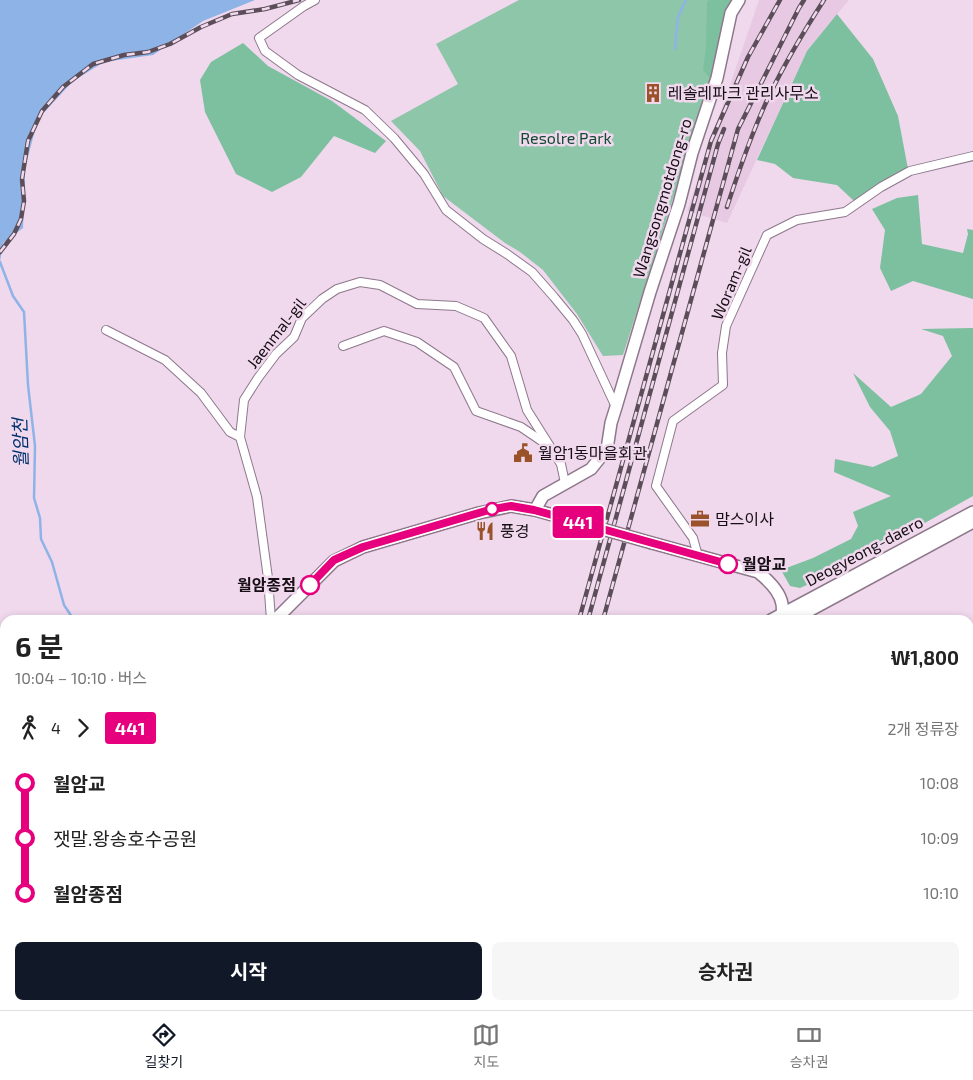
<!DOCTYPE html>
<html lang="ko">
<head>
<meta charset="utf-8">
<style>
  body { margin:0; font-family:"Exo 2","Noto Sans KR",sans-serif; background:#f6f6f6; color:#222; height:100vh; display:flex; flex-direction:column; font-size:19px; white-space:nowrap }
  * { box-sizing:border-box; margin:0 }
  p { font-size:16px; color:#767676 }
  .icon { flex:none; width:28px; height:28px; fill:none; stroke:currentColor; stroke-width:2; stroke-linecap:round; stroke-linejoin:round }
  .map { position:relative; flex:1; overflow:hidden }
  .sheet { position:absolute; left:0px; top:615px; width:974px; height:395px; display:flex; flex-direction:column; background:#fff; border-radius:15px 15px 0 0; box-shadow:0 2px 8px #0003 }
  .sheet>* { flex:none }
  .badge { padding:0 10px; border-radius:4px; font-size:18px; line-height:32px }
  .map>.badge { position:absolute; translate:-50% -50%; box-shadow:0 0 0 2px #fff }
  .legs { display:flex; align-items:center; gap:8px; height:55px; padding:0 15px; font-size:16px }
  .legs p { margin-inline-start:auto }
  .summary { display:flex; align-items:center; justify-content:space-between; height:85px; padding:0 15px }
  h1 { font-size:28px; font-weight:700; line-height:38px }
  .action { display:flex; gap:10px; margin-top:auto; padding:10px 15px }
  .action a { flex:1; height:58px; border-radius:8px; background:#111827; color:#fff; font-size:20px; font-weight:700; line-height:58px; text-align:center }
  .action a+a { background:#f6f6f6; color:#222 }
  ul { padding:0 15px; list-style:none }
  li { display:flex; align-items:center; gap:18px; height:55px; font-size:19px }
  li i { display:grid; place-items:center; width:8px; height:100%; margin:0 6px; background:currentColor }
  li i::after { content:''; width:12px; height:12px; margin:-6px; border:4px solid; border-radius:50%; background:#fff }
  li p { margin-inline-start:auto }
  li:first-child i { background:linear-gradient(#0000 50%,currentColor 0) }
  li:last-child i { background:linear-gradient(currentColor 50%,#0000 0) }
  .tab-bar { display:flex; justify-content:space-around; align-items:center; height:70px; border-top:1px solid #e0e0e0; background:#fff; font-size:14px; color:#767676 }
  .tab-bar a { display:grid; justify-items:center; gap:2px }
  .tab-bar .current { color:#111827 }
  .map>svg:first-child { display:block }
</style>
</head>
<body>
<div class="map">
<svg width="973" height="1010" viewBox="0 0 973 1010">
  <rect width="100%" height="100%" fill="#f0d8ed"/>
  <g fill="#e7c9e4">
    <polygon points="759,0 849,0 827,26 807,51 727,223 687,211"/>
    <polygon points="392,1005 457,1005 456,1010 394,1010"/>
  </g>
  <polygon fill="#8dc6a9" points="519,0 732,0 725,12 715,56 711,79 623,355 603,356 577,314 543,270 520,252 505,243 443,196 420,151 391,121 458,84 436,44"/>
  <g fill="#7cc09f">
    <polygon points="709,0 732,0 725,12 715,56 711,79 703,70 706,47 707,2"/>
    <polygon points="837,14 873,59 898,116 908,169 884,181 854,201 837,185 793,178 775,164 757,160 807,51"/>
    <polygon points="243,43 268,66 332,101 386,141 375,153 334,136 301,177 272,192 236,174 205,112 200,80 211,62"/>
    <polygon points="918,195 922,244 963,253 968,234 967,229 973,230 973,299 913,281 891,291 880,268 885,230 872,209 897,198"/>
    <polygon points="972,328 973,328 973,496 839,571 800,588 790,586 781,570 813,558 851,539 858,526 853,512 891,496 834,472 835,459 873,467 898,456 890,431 870,407 853,373 891,407 921,394 952,356 943,336 921,329"/>
  </g>
  <polygon fill="#8eb3e7" points="0,0 255,0 203,21 153,55 104,62 73,81 38,119 25,168 23,228 3,243 0,262"/>
  <g fill="none" stroke-linecap="round" stroke-linejoin="round">
    <g stroke="#8eb3e7" stroke-width="2.5">
      <polyline points="675,49 678,17 686,0"/>
      <polyline points="0,262 13,296 24,312 28,385 35,446 34,498 40,518 41,539 52,562 64,605 74,620"/>
      <polyline points="969,892 973,895"/>
    </g>
    <g stroke="#8d788b" stroke-width="10">
      <g id="street">
        <polyline points="315,0 304,6 259,38 265,51 298,75 365,110 394,138 424,174 446,210 483,239 507,254 532,272 554,297 573,320 582,334 616,407"/>
        <polyline points="106,330 165,360 201,393 230,432 240,437"/>
        <polyline points="343,346 384,331 417,342 454,367 476,411 521,427 546,444"/>
        <polyline points="698,556 693,538 656,486 673,421 723,385 722,353 726,326 767,235 797,220 845,212 881,187 910,171 973,156"/>
        <polyline points="271,620 268,578 257,497 240,437 244,400 258,378 276,354 294,337 302,318 322,299 337,289 360,282 380,285 417,304 456,306 484,318 511,356 527,410 561,464 565,483"/>
        <polyline points="0,650 5,650"/>
        <polyline points="584,1005 587,1010"/>
      </g>
    </g>
    <g stroke="#8d788b" stroke-width="14">
      <g id="secondary">
        <polyline points="535,510 543,496 591,469 607,449 611,423 616,407 650,292 679,204 692,153 717,78 731,13 739,0"/>
        <path d="M652,543L758,572C768,580 780,591 782,604C783,609 782,615 782,620"/>
        <polyline points="275,620 334,561 363,547 479,513 511,506 535,510 567,519"/>
        <polyline points="771,620 973,512"/>
        <polyline points="792,620 973,522"/>
        <polyline points="0,937 5,934"/>
        <polyline points="541,1010 543,1005"/>
      </g>
    </g>
    <g stroke="#8d788b" stroke-width="16">
      <g id="highway">
        <polyline points="0,979 5,981"/>
        <polyline points="0,993 5,995"/>
        <polyline points="34,1005 49,1010"/>
        <polyline points="72,1005 86,1010"/>
        <polyline points="557,1005 557,1010"/>
      </g>
    </g>
    <use href="#street" stroke="#fff" stroke-width="8"/>
    <use href="#secondary" stroke="#fff" stroke-width="11"/>
    <use href="#highway" stroke="#fff" stroke-width="14"/>
    <g stroke="#5b4e59" stroke-width="4.5">
      <g id="rail">
        <path d="M727,207C739,170 752,132 769,96C785,63 804,31 824,0"/>
        <polyline points="0,252 14,234 21,219 24,201 22,179 28,141 42,111 63,87 93,64 124,55 148,52 170,44 201,27 232,14 265,9 299,0"/>
        <polyline points="579,620 711,141 748,57 780,0"/>
        <polyline points="588,620 718,144 724,129"/>
        <polyline points="603,620 738,129 799,8 804,0"/>
        <polyline points="473,1010 474,1005"/>
        <polyline points="482,1010 483,1005"/>
        <polyline points="497,1010 498,1005"/>
      </g>
    </g>
    <use href="#rail" stroke="#f0d8ed" stroke-width="2.5" stroke-dasharray="8" stroke-linecap="butt"/>
    <g stroke="#8d788b" stroke-width="14" stroke-linecap="butt">
      <polyline id="secondary-bridge" points="567,519 652,543"/>
    </g>
    <use href="#secondary-bridge" stroke="#fff" stroke-width="11"/>
  </g>
  <g fill="none" stroke-linecap="round" stroke-linejoin="round">
    <g stroke="#fff" stroke-width="11">
      <polyline id="line-1" points="310,585 334,560 363,547 489,510 511,506 534,510 728,564"/>
    </g>
    <use href="#line-1" stroke="#e6007e" stroke-width="8"/>
  </g>
  <defs>
    <g id="building-bare" transform="scale(1.5)"><path d="M-4-6H4V6H1V3H-1V6H-4ZM-2.5-4.3h1.7v1.8h-1.7ZM.8-4.3h1.7v1.8H.8ZM-2.5-1h1.7V.8h-1.7ZM.8-1h1.7V.8H.8Z" fill="#99522a" stroke="#f0d8ed" stroke-width="2.5" paint-order="stroke"/></g>
    <g id="civic-bare" transform="scale(1.5)"><path d="M-.6-6.5H3V-4.5H.6V-3L4-1V1h2V6H-6V1h2V-1L-.6-3ZM-1.2 2.5V6h2.4V2.5Z" fill="#99522a" stroke="#f0d8ed" stroke-width="2.5" paint-order="stroke"/></g>
    <g id="office-bare" transform="scale(1.5)"><path d="M-6-3h4V-5.5h4V-3h4V5H-6ZM-1-4.5V-3h2v-1.5ZM-6 0V1H6V0Z" fill="#99522a" stroke="#f0d8ed" stroke-width="2.5" paint-order="stroke"/></g>
    <g id="restaurant-bare" transform="scale(1.5)"><path d="M-5-6h1v4h1v-4h1v4h1v-4h1v5L-1.5 .5V6h-2V.5L-5-1ZM5-6V6H3V1.5H1.5Q1.5-4 5-6Z" fill="#99522a" stroke="#f0d8ed" stroke-width="2.5" paint-order="stroke"/></g>
  </defs>
  <g fill-rule="evenodd">
    <use href="#building-bare" x="653" y="93"/>
    <use href="#civic-bare" x="523" y="453"/>
    <use href="#office-bare" x="700" y="519"/>
    <use href="#restaurant-bare" x="485" y="531"/>
  </g>
  <g fill="#fff" stroke="#e6007e" stroke-width="2.5">
    <circle cx="492" cy="509" r="6"/>
    <circle cx="728" cy="564" r="9"/>
    <circle cx="310" cy="585" r="9"/>
  </g>
  <g text-anchor="middle" stroke-width="5" stroke-linejoin="round" paint-order="stroke">
    <g font-size="16" fill="#170f16" stroke="#f0d8ed" text-anchor="start">
      <text x="668" y="99">레솔레파크 관리사무소</text>
      <text x="538" y="459">월암1동마을회관</text>
      <text x="715" y="525">맘스이사</text>
      <text x="500" y="537">풍경</text>
    </g>
    <g font-size="16" fill="#134933" stroke="#f0d8ed">
      <text x="566" y="144">Resolre Park</text>
    </g>
    <g font-size="16" fill="#170f16" stroke="#f0d8ed">
      <text transform="translate(662 198) rotate(-73)" y="6">Wangsongmotdong-ro</text>
      <text transform="translate(731 283) rotate(-67)" y="6">Woram-gil</text>
      <text transform="translate(276 333) rotate(-52)" y="6">Jaenmal-gil</text>
      <text transform="translate(864 551) rotate(-28)" y="6">Deogyeong-daero</text>
    </g>
    <g font-size="16" font-weight="bold" fill="#170f16" stroke="#f0d8ed" text-anchor="start">
      <text x="742" y="570">월암교</text>
      <text x="296" y="591" text-anchor="end">월암종점</text>
    </g>
    <g font-size="18" font-style="italic" fill="#00316c" stroke="#f0d8ed">
      <text transform="translate(21 443) rotate(-92)" y="6">월암천</text>
    </g>
  </g>
</svg>
<b class="badge" style="left:578px;top:522px;background:#e6007e;color:#fff">441</b>
<section class="sheet">
<div class="summary"><div><h1>6 분</h1><p>10:04 – 10:10 · 버스</p></div><b>₩1,800</b></div>
<div class="legs"><svg class="icon" aria-label="walk" viewBox="0 0 24 24"><circle cx="13" cy="4" r="2"/><path d="M13 8l-2 6 4 7M11 14l-3 7M7 12l3-4h3l4 4"/></svg>4<svg class="icon" aria-label="forward" viewBox="0 0 24 24"><path d="M9 5l7 7-7 7"/></svg><b class="badge" style="background:#e6007e;color:#fff">441</b><p>2개 정류장</p></div>
<ul>
<li><i style="color:#e6007e"></i><b>월암교</b><p>10:08</p></li>
<li><i style="color:#e6007e"></i><span>잿말.왕송호수공원</span><p>10:09</p></li>
<li><i style="color:#e6007e"></i><b>월암종점</b><p>10:10</p></li>
</ul>
<div class="action"><a>시작</a><a>승차권</a></div>
</section>
</div>
<nav class="tab-bar">
<a class="current"><svg class="icon" aria-label="directions" viewBox="0 0 24 24"><path d="M12 3l9 9-9 9-9-9zM9 14v-3h6M13 9l2 2-2 2"/></svg>길찾기</a>
<a><svg class="icon" aria-label="map" viewBox="0 0 24 24"><path d="M3 6l6-2 6 2 6-2v14l-6 2-6-2-6 2zM9 4v14M15 6v14"/></svg>지도</a>
<a><svg class="icon" aria-label="tickets" viewBox="0 0 24 24"><path d="M3 7h18v10H3zM15 7v10"/></svg>승차권</a>
</nav>
</body>
</html>
